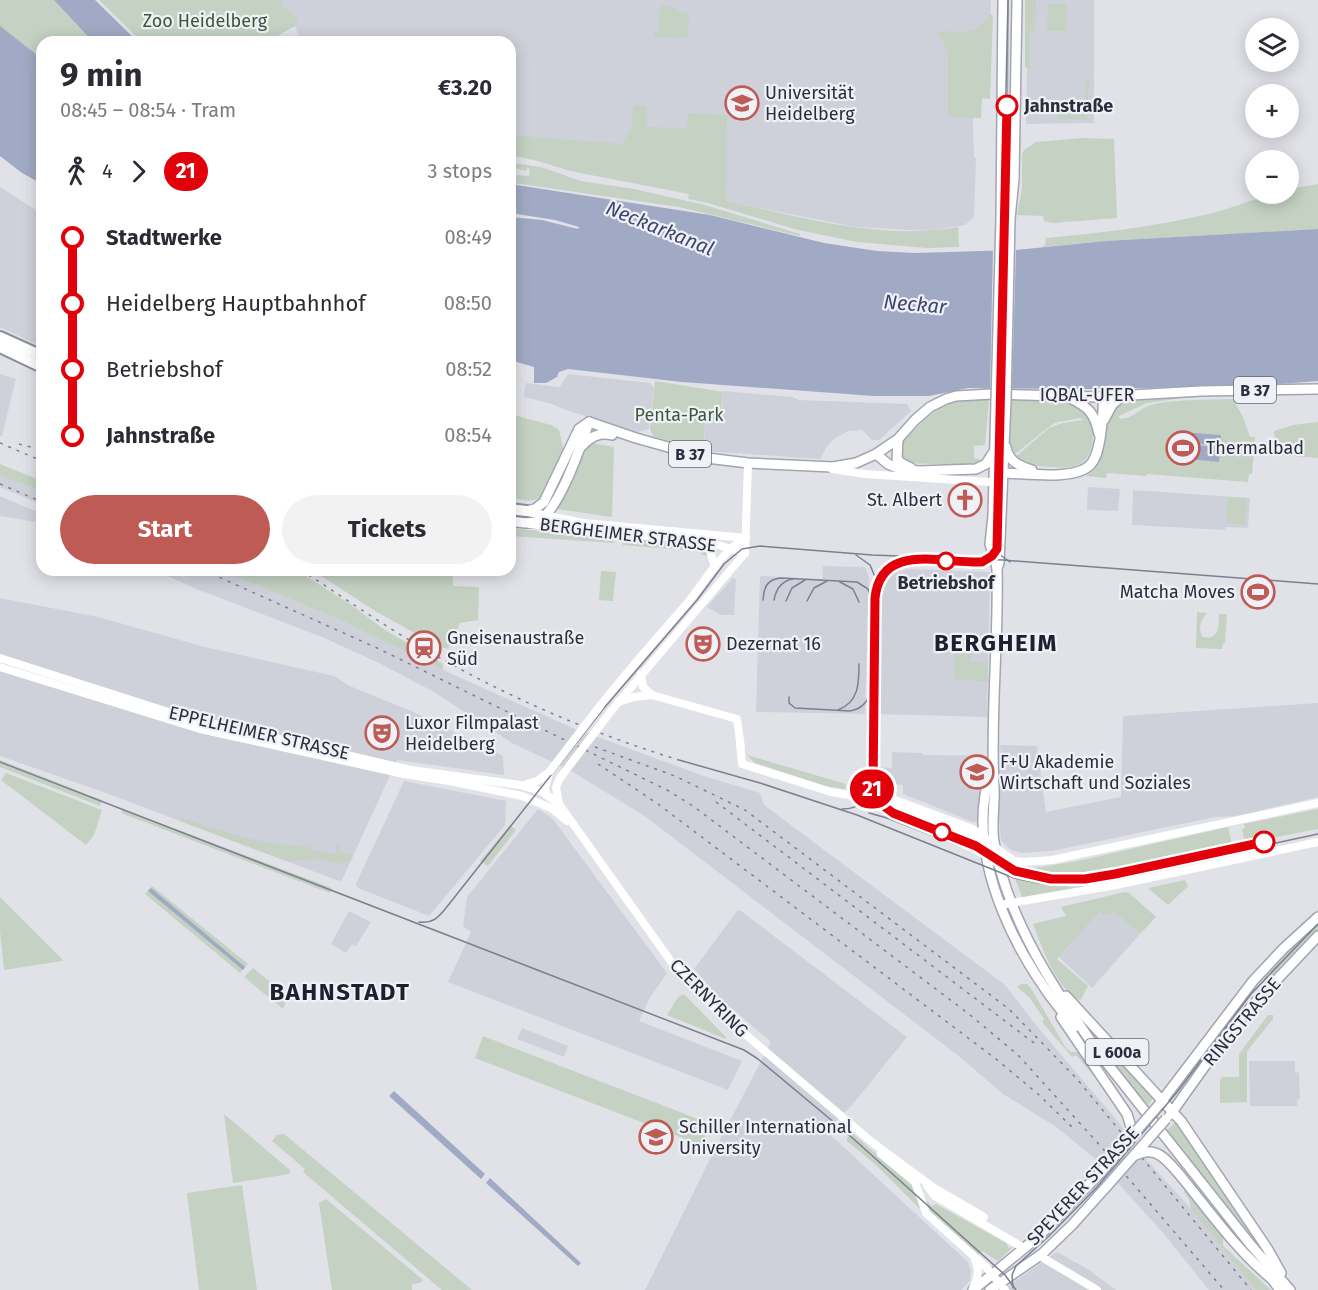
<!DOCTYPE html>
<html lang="en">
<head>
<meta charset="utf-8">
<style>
  body { margin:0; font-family:"Fira Sans",sans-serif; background:#f2f2f3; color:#2b2b33; height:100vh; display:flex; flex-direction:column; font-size:22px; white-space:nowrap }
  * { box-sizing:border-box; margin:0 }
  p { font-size:20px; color:#7c7c81 }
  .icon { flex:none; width:33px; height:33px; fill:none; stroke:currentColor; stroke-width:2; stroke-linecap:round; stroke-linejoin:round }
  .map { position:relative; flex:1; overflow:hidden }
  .details { position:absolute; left:36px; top:36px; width:480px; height:540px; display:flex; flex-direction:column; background:#fff; border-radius:18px; box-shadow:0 3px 15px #0003 }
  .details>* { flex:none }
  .badge { padding:0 12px; border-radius:20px; font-size:21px; line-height:39px }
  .fabs { position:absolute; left:1245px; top:18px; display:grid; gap:12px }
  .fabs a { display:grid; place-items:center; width:54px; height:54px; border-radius:50%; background:#fff; box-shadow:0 3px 15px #0003; font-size:30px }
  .map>.badge { position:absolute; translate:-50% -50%; box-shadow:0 0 0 3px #fff }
  .legs { display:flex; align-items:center; gap:9px; height:66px; padding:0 24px; font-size:20px }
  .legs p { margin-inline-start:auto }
  .headline { display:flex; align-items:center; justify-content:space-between; height:102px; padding:0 24px }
  h1 { font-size:33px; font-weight:700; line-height:45px }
  .action { display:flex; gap:12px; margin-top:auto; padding:12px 24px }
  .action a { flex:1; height:69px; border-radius:36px; background:#be5b55; color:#fff; font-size:24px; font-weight:700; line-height:69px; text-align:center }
  .action a+a { background:#f2f2f3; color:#2b2b33 }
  ul { padding:0 24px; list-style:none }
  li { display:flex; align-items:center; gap:21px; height:66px; font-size:22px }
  li i { display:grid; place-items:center; width:9px; height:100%; margin:0 8px; background:currentColor }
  li i::after { content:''; width:15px; height:15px; margin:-8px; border:4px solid; border-radius:50%; background:#fff }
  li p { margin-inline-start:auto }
  li:first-child i { background:linear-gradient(#0000 50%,currentColor 0) }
  li:last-child i { background:linear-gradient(currentColor 50%,#0000 0) }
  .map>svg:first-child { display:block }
</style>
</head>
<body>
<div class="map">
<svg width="1318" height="1290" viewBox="0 0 1318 1290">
  <rect width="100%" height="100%" fill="#e1e2e8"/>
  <g fill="#cfd1da">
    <polygon points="282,0 991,0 989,82 974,83 973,123 974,158 976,158 974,217 965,225 929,231 855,227 689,194 510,154 510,42 301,42 295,26 297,19 282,5"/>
    <polygon points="1028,0 1094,0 1094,123 1026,124"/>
    <polygon points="0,187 42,214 42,347 0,327"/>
    <polygon points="0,374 16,379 2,436 0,436"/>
    <polygon points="568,374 650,383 654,387 649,429 637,432 563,409 552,404 524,397 526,383 560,387"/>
    <polygon points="723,391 793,397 799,400 907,404 911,411 879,440 872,440 862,430 848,431 834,439 826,448 820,459 703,451 707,412 722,412"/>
    <polygon points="0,476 42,491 42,505 0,487"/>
    <polygon points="1088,487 1120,489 1118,511 1087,510"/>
    <polygon points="1133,490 1250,498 1248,528 1226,527 1225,530 1132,525"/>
    <polygon points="0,496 42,514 42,523 0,516"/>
    <polygon points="823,566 865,567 869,577 865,714 756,712 760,576 822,579"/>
    <polygon points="908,569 990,572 987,717 876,714 879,593 883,583 892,574"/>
    <polygon points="155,570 168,570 190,580 174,570 220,570 338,619 443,670 573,728 704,776 760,793 764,805 1005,985 1036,1025 1119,1123 1145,1158 1191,1209 1256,1290 1209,1290 1163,1233 1098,1161 1055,1126 1003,1094 960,1057 646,817 573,772 512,743 434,692 379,663 322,637 194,588"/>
    <polygon points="733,578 736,579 734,615 721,615 707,607"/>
    <polygon points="0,598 98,617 205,647 334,676 350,686 418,714 503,756 504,775 397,760 342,880 339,881 106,793 0,756"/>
    <polygon points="1318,703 1318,797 1236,816 1215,817 1052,851 1022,853 1011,850 1001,841 999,820 973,822 903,794 903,785 874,782 875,767 892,768 892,752 922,753 923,755 1001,756 1000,745 1037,746 1046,812 1121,797 1123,716"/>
    <polygon points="404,781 506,801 505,825 429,916 358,888 356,884"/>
    <polygon points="538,809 552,818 667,973 649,999 639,1021 742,1061 728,1090 448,982 471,932 463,926 467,897"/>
    <polygon points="349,911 371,922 356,946 352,944 346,953 331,944"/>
    <polygon points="737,911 741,911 907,1037 852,1105 826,1131 968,1262 971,1272 970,1281 961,1290 645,1290 713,1153 771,1042 721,999 694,969"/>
    <polygon points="1100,912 1114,912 1140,934 1092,988 1059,957"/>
    <polygon points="522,1028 568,1046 564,1057 517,1039"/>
    <polygon points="1295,1061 1295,1073 1299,1072 1300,1098 1297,1100 1297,1106 1250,1106 1249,1061"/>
    <polygon points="1057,1252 1089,1270 1116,1290 1003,1290"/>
  </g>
  <g fill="#c4d1c3">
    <polygon points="0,0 54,0 93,42 42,42 42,134 0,99"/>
    <polygon points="99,0 282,0 282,5 298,19 295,26 267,42 142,42"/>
    <polygon points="1025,0 1036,0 1035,31 1030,31 1030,69 1025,67"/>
    <polygon points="1048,4 1066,4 1066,31 1047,31"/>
    <polygon points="660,6 676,7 676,12 689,13 688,36 681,38 654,37 654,32 659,32"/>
    <path d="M990,15H993L990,99L982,98L981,118L951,117L948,114V52L939,33L940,31C962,32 977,36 990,15Z"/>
    <polygon points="1086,78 1089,79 1087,120 1060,119 1055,112 1084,111"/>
    <path d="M633,105L647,106L646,127L687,128L688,113L727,115L726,201C801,217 882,241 958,227L959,247L927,248L857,242L798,230L704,202L688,199L689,194L570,171L538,161L510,155V135L622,144L632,127Z"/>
    <polygon points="1083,138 1114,139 1117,218 1053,223 1044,221 1043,216 1017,215 1022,189 1022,155 1024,150 1036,142"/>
    <polygon points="513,163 541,167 581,181 634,189 705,205 800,234 800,236 679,207 514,183 515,175 529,176 530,169 527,168 526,171 511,167"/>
    <path d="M1318,184V229L1106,241L1042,247L1045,245L1046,238C1100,233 1151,227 1204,215C1233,209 1259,194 1288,194L1289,189Z"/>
    <polygon points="655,381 723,392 721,412 706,412 703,451 653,436 650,429"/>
    <path d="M1198,396L1147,403L1119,416V418C1130,421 1138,410 1148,406C1166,399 1212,400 1233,399L1243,417L1250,437H1255L1252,474H1249L1248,482L1147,474L1146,476L1107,473L1106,478L1086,476C1089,474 1093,472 1096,467C1111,447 1099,408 1127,400Z"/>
    <path d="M974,398L989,399L985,445L974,446V458L982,460L970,465H961L908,463C900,458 900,454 900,445C926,419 936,403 974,398Z"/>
    <path d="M1012,400C1028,401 1074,399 1085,410C1091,415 1094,428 1093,435C1092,466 1075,469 1049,467C1035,466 1027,465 1014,458L1049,428L1063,423L1083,420L1080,418L1054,423L1015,454L1010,443Z"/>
    <path d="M510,414L551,425L559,430L564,452L540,498C529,503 521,500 510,497Z"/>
    <polygon points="1318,422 1318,458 1277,455 1274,431 1293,425"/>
    <polygon points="591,443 614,447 612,517 558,509 559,504 583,452"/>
    <polygon points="0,464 42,481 42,491 0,476"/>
    <polygon points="1228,497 1247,498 1245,525 1226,523"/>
    <polygon points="510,528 612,538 614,543 510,536"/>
    <path d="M621,539C642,541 695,539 709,554L705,556L697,551L623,545Z"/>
    <polygon points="220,570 296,570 350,604 385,630 443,664 443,670 338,619"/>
    <polygon points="312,570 453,570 453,586 479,587 478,620 460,623 448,649 440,647 375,611"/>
    <polygon points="601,571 616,572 613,601 599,600"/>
    <path d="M1197,612L1207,613C1201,620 1197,629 1203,637C1219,641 1219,625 1219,614H1227L1225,643H1223L1222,649L1196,648Z"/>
    <polygon points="962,651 971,651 971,662 988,663 988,682 954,679 954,656 956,653 962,653"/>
    <polygon points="747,755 846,784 845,789 826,786 755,763"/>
    <polygon points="0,760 102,800 100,806 0,767"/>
    <polygon points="6,773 102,810 94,835 86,845 1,780"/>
    <polygon points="123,809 332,888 330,893 121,813"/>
    <polygon points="1318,809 1318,829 1245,843 1242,829 1245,828 1244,824"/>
    <path d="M181,818C223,831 263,846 308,846L310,842L311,850L335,854L337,845L340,846V853L353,855L351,861L336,864L317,859L286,861L180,821Z"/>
    <polygon points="510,825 516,830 488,866 480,861"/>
    <path d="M1228,827L1233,848C1165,862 1085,890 1017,870V868H1035L1078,861Z"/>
    <polygon points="1234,853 1188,867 1023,899 1016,881 1016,877 1036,882 1067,884 1069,887 1075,887"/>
    <polygon points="1185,880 1188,886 1168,905 1148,888"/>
    <polygon points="152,886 248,964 240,973 145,894"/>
    <path d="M1125,892L1129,893L1156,917L1140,934L1114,912L1103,915L1100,912L1057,959L1088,986L1080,1001C1055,987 1043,949 1033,924L1066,916L1061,907Z"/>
    <polygon points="0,897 63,960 62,961 4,970 0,931"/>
    <polygon points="1318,921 1318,930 1302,949 1300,948 1267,982 1263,977"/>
    <polygon points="253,968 288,997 283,1009 244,977"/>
    <polygon points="1021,984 1027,984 1032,990 1066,1048 1071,1052 1078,1052 1100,1083 1076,1055 1072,1057 1042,1022 1044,1019 1030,998 1017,987"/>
    <polygon points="684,994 726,1037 726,1039 667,1015 678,997"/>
    <polygon points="1076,1015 1155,1096 1148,1105 1112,1063"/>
    <polygon points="1268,1015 1273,1015 1273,1019 1247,1051 1247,1102 1220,1103 1220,1080 1222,1077 1239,1077 1239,1054"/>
    <polygon points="483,1036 711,1124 701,1145 475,1058"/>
    <polygon points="224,1114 290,1170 289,1174 233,1183"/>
    <polygon points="1175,1122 1179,1126 1271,1261 1167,1131"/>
    <polygon points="851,1132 915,1188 921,1207 919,1208 876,1165 847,1141 847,1138"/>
    <polygon points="284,1134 472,1290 442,1290 303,1172 305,1169 272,1141 277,1135"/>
    <polygon points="1158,1159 1165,1164 1223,1233 1223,1246 1271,1290 1256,1290 1191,1209 1189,1199 1184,1192 1185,1190"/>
    <polygon points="242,1185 257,1290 199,1290 187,1193"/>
    <polygon points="923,1198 932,1206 936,1204 1006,1243 1009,1248 1013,1247 998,1261 982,1251 977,1256 928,1211"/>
    <polygon points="326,1199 423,1280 420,1283 412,1284 412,1290 332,1290 319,1203"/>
  </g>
  <g fill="#a0aac4">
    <polygon points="54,0 95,0 138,42 93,42"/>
    <polygon points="0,26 42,59 42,184 22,173 0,156"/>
    <polygon points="510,184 710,215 824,243 877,251 915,253 1016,250 1106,241 1318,229 1318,381 1252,386 1092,389 968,388 929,396 874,396 682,382 568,369 559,372 557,377 546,383 534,383 534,367 510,360 510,217 542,220 578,229 579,227 555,220 510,213"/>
    <polygon points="1180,432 1221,435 1220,446 1180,442"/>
    <polygon points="1180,444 1220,447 1219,462 1179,458"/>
    <polygon points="151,888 245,967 243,970 148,891"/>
    <polygon points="394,1091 485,1174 481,1179 389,1096"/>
    <polygon points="490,1178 581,1263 578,1266 486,1183"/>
  </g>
  <polygon fill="#e1e2e8" points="1016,247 1012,392 990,391 993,248"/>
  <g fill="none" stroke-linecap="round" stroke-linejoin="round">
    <g stroke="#a2a5b2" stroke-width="12">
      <g id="primary">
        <polyline points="1001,219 1003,0"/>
        <polyline points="1010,219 1014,179 1017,0"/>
        <path d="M1070,398C1089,407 1095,414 1099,434"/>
        <polyline points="996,401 993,516 990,544 997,568"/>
        <path d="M1006,401L999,563L997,568C999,641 990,714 994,787C995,805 991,824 994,842C1008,921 1054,989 1099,1053L1250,1244L1290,1290"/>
        <polyline points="1104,420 1112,405 1122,396"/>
        <polyline points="589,422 636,438 707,458 748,463 833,467 856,463 876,454 898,439 915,420 930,407 946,399 956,396 992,394 1097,397 1201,391 1318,389"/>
        <polyline points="898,439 897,459 901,463 911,468"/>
        <path d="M582,446C591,436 600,432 612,435"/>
        <path d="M1006,447C1008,461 1019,466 1032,470"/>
        <polyline points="876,454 888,464 900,469 919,471 976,469 986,464 993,453"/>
        <path d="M1002,473C1024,473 1074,481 1090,465C1097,458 1098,448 1100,439C1102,425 1104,411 1103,397"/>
        <polyline points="526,511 535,509 544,502 579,429 589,422"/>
        <path d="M510,521C519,522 529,525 538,521C559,511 581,445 589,422"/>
        <path d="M990,774C963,859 1020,965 1075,1027"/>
        <polyline points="1066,996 1181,1121 1267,1248 1281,1273"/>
        <polyline points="1061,1017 1127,1114 1131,1127 1130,1138"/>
        <polyline points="1158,1106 1253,981 1283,949 1318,917"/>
        <polyline points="1170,1115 1222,1042 1252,1006 1318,936"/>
        <path d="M1179,1174C1208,1209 1236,1250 1272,1279"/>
        <polyline points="1269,1275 1280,1290"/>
        <polyline points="973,1290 1039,1236 1101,1172"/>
        <polyline points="990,1290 1042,1254 1072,1225 1107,1186"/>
      </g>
    </g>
    <g stroke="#8a8e9d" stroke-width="14">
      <g id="highway">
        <polyline points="0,337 42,356"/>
        <polyline points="0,347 42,367"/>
        <polyline points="510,509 526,511"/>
      </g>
    </g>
    <g stroke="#fff" stroke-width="8">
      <polyline points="832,469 865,474 990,482 994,484"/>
      <polyline points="528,512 584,523 746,538"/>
      <polyline points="530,524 610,533 686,538 708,542 745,553"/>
      <polyline points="699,540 710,551 715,567"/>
      <polyline points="0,658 181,716 411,770 520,785 543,792 559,804"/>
      <polyline points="0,667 200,729 404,774 449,781 522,796 551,808 567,821"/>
      <polyline points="641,674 643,687 652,695"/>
      <polyline points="618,702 634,697 652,695 737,719 741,748"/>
      <path d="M600,706C627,672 655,640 684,607C705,583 718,554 746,538"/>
      <polyline points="611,711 745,553 748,463"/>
      <polyline points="740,744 742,764 831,792 878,800 976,837 985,844"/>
      <polyline points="560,778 556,787 559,804 672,963 712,1006 873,1143 934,1188 984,1217"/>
      <polyline points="524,785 537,781 548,773"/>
      <polyline points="546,795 545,787 550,771"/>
      <path d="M874,797H887L973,829C987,837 996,850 1010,858"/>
      <polyline points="999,859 1024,862 1052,860 1318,803"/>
      <polyline points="1000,905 1116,885 1318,842"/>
      <polyline points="881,1154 915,1182 926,1213 986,1267 1005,1290"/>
      <polyline points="927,1186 935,1196 1024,1248"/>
      <polyline points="1040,1256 1097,1290"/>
      <path d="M973,1288C978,1279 980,1270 975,1260"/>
    </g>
    <use href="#primary" stroke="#fff" stroke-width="9"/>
    <use href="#highway" stroke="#fff" stroke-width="10"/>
    <g stroke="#7c7f90" stroke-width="1.5">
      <polyline points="1008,0 996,541 999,554 1010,562"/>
      <polyline points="856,555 870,565 876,579 872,787 882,806 899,816"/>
      <polyline points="840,582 853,589 859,602"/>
      <polyline points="875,585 885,567 903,558"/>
      <path d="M763,600C764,588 766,580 780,578L857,582L868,589L873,604"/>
      <path d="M774,600C776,589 781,581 793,579"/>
      <polyline points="786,601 792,588 805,580"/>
      <polyline points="807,601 814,588 827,581"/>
      <path d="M789,697V703L795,708L850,711C862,709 868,702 871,691"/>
      <path d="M838,710C859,702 859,683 859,664"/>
      <polyline points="679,760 760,783 857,815 1014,878 1038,883 1060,885 1102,880 1318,834"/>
      <polyline points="0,762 744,1050 758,1059 848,1134 1005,1275 1016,1290"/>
      <path d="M842,809C860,809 869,800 871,783"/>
      <polyline points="869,813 887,818 962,847"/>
      <polyline points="955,837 979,847 1007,867 1020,873"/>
      <path d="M419,922C432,924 438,918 446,908L604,708L697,600L724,564L742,549L760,546L872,555L1003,560L1318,584"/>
      <polyline points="1013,1288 1012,1275 1016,1266 1049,1236 1097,1187 1178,1091 1251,994 1318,924"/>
    </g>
    <g stroke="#7c7f90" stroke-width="1.5" stroke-dasharray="3 6" stroke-linecap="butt">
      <polyline points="0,443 42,461"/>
      <polyline points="19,444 42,450"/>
      <polyline points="0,484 42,502"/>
      <polyline points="203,570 377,648 669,791 693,806 969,1014 1018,1055 1105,1151 1224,1290"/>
      <path d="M301,570C343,597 384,626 428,651C507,697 591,733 679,760"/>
      <polyline points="595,747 675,776 745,810 1009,1009 1077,1079 1251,1290"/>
      <polyline points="598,764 658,804 996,1059 1038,1094 1074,1129"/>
      <polyline points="716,802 1034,1043"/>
    </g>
    <g stroke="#a2a5b2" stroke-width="12" stroke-linecap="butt">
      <g id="primary-bridge">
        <polyline points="996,401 1001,219"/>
        <polyline points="1006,401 1010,219"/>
        <polyline points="1137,1130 1157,1107"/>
        <path d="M1136,1155C1156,1145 1167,1160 1179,1174"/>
        <polyline points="1101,1172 1130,1138"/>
        <polyline points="1107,1186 1166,1119"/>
      </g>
    </g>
    <g stroke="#fff" stroke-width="8">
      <polyline points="550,771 600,706"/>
      <polyline points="560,778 611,711"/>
    </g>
    <use href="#primary-bridge" stroke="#fff" stroke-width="9"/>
  </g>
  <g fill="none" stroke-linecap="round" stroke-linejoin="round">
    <g stroke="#fff" stroke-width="14">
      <path id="line-1" d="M1007,106L997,549L992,556L982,562C943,564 881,541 875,598L873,790L881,804L893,813L976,846L1015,871L1051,879H1085L1115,874L1264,842"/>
    </g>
    <use href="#line-1" stroke="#e2000a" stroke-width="9"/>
  </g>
  <defs>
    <g id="university-ring" transform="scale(1.725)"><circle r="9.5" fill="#f0f1f6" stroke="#be5b55" stroke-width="1.5"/><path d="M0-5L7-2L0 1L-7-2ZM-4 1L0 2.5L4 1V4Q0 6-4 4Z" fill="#be5b55"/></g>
    <g id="stadium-ring" transform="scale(1.725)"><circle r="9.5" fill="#f0f1f6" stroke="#be5b55" stroke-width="1.5"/><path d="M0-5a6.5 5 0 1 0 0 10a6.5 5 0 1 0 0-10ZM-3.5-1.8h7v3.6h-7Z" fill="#be5b55"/></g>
    <g id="church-ring" transform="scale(1.725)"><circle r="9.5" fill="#f0f1f6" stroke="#be5b55" stroke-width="1.5"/><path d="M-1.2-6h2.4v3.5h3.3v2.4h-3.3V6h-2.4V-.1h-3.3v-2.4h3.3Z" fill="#be5b55"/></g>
    <g id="theatre-ring" transform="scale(1.725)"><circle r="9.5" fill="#f0f1f6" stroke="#be5b55" stroke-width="1.5"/><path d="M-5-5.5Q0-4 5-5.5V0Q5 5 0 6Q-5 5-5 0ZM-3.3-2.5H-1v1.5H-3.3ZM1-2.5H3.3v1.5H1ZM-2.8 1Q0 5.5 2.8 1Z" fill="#be5b55"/></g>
    <g id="station-ring" transform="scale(1.725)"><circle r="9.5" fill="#f0f1f6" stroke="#be5b55" stroke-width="1.5"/><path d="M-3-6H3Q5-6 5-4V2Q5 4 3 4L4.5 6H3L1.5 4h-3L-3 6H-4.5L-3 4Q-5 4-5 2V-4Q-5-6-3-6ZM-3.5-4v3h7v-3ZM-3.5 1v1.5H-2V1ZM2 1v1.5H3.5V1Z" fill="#be5b55"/></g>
  </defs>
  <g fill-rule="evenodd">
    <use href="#university-ring" x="742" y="103"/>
    <use href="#stadium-ring" x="1183" y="448"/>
    <use href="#church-ring" x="965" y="500"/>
    <use href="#stadium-ring" x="1258" y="592"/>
    <use href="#theatre-ring" x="703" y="644"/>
    <use href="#station-ring" x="424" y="648"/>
    <use href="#theatre-ring" x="382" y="733"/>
    <use href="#university-ring" x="977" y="772"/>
    <use href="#university-ring" x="656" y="1137"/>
  </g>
  <g fill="#fff" stroke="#e2000a" stroke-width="3">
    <circle cx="1007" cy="106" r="10"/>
    <circle cx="946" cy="561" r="8"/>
    <circle cx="942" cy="832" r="8"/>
    <circle cx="1264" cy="842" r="10"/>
  </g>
  <g text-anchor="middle" stroke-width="4.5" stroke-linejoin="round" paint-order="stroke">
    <g fill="#f0f1f6" stroke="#666875" stroke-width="1.5">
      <rect x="1234" y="377" width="42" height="26" rx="4.5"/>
      <rect x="669" y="441" width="42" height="26" rx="4.5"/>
      <rect x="1085.5" y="1039" width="63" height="26" rx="4.5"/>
    </g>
    <g font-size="16" font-weight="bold" fill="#2b2e3e">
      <text x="1255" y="396">B 37</text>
      <text x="690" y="460">B 37</text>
      <text x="1117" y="1058">L 600a</text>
    </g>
    <g font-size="18" fill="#3a583b" stroke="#f0f1f6">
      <text x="205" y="27">Zoo Heidelberg</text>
      <text x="679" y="421">Penta-Park</text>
    </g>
    <g font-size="18" fill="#2b2e3e" stroke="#f0f1f6" text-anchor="start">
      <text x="765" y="99">Universität<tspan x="765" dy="21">Heidelberg</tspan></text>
      <text x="1206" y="454">Thermalbad</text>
      <text x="942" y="506" text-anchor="end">St. Albert</text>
      <text x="1235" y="598" text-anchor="end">Matcha Moves</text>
      <text x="447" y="644">Gneisenaustraße<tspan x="447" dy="21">Süd</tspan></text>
      <text x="726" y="650">Dezernat 16</text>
      <text x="405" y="729">Luxor Filmpalast<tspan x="405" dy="21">Heidelberg</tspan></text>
      <text x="1000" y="768">F+U Akademie<tspan x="1000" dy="21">Wirtschaft und Soziales</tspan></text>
      <text x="679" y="1133">Schiller International<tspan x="679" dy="21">University</tspan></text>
    </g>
    <g font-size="18" font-weight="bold" fill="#2b2e3e" stroke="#f0f1f6" text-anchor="start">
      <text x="1024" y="112">Jahnstraße</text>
      <text x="946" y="589" text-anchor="middle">Betriebshof</text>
    </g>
    <g font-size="18" fill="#2b2e3e" stroke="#f0f1f6">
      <text x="1087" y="401">IQBAL-UFER</text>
      <text transform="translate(628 535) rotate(7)" y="6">BERGHEIMER STRASSE</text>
      <text transform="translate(259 733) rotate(13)" y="6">EPPELHEIMER STRASSE</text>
      <text transform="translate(709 998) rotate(45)" y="6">CZERNYRING</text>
      <text transform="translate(1242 1022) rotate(-50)" y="6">RINGSTRASSE</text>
      <text transform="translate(1083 1186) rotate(-47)" y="6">SPEYERER STRASSE</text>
    </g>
    <g font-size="20" font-style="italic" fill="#3a466d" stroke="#f0f1f6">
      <text transform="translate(660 228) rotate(22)" y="7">Neckarkanal</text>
      <text transform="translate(915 304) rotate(5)" y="7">Neckar</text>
    </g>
    <g font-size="24" font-weight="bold" letter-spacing="1.5" fill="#1d202f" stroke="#f0f1f6">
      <text x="996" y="651">BERGHEIM</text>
      <text x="340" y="1000">BAHNSTADT</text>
    </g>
  </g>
</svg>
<div class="fabs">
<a><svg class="icon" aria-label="layers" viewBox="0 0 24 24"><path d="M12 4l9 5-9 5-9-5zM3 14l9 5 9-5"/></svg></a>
<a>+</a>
<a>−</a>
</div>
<b class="badge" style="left:872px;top:789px;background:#e2000a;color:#fff">21</b>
<section class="details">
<div class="headline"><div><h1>9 min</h1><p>08:45 – 08:54 · Tram</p></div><b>€3.20</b></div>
<div class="legs"><svg class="icon" aria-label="walk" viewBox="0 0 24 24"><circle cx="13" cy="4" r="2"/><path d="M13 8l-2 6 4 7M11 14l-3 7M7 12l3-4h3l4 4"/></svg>4<svg class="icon" aria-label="forward" viewBox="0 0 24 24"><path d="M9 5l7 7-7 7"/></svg><b class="badge" style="background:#e2000a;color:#fff">21</b><p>3 stops</p></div>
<ul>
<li><i style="color:#e2000a"></i><b>Stadtwerke</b><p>08:49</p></li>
<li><i style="color:#e2000a"></i><span>Heidelberg Hauptbahnhof</span><p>08:50</p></li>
<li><i style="color:#e2000a"></i><span>Betriebshof</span><p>08:52</p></li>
<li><i style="color:#e2000a"></i><b>Jahnstraße</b><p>08:54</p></li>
</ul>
<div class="action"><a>Start</a><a>Tickets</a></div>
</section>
</div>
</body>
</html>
